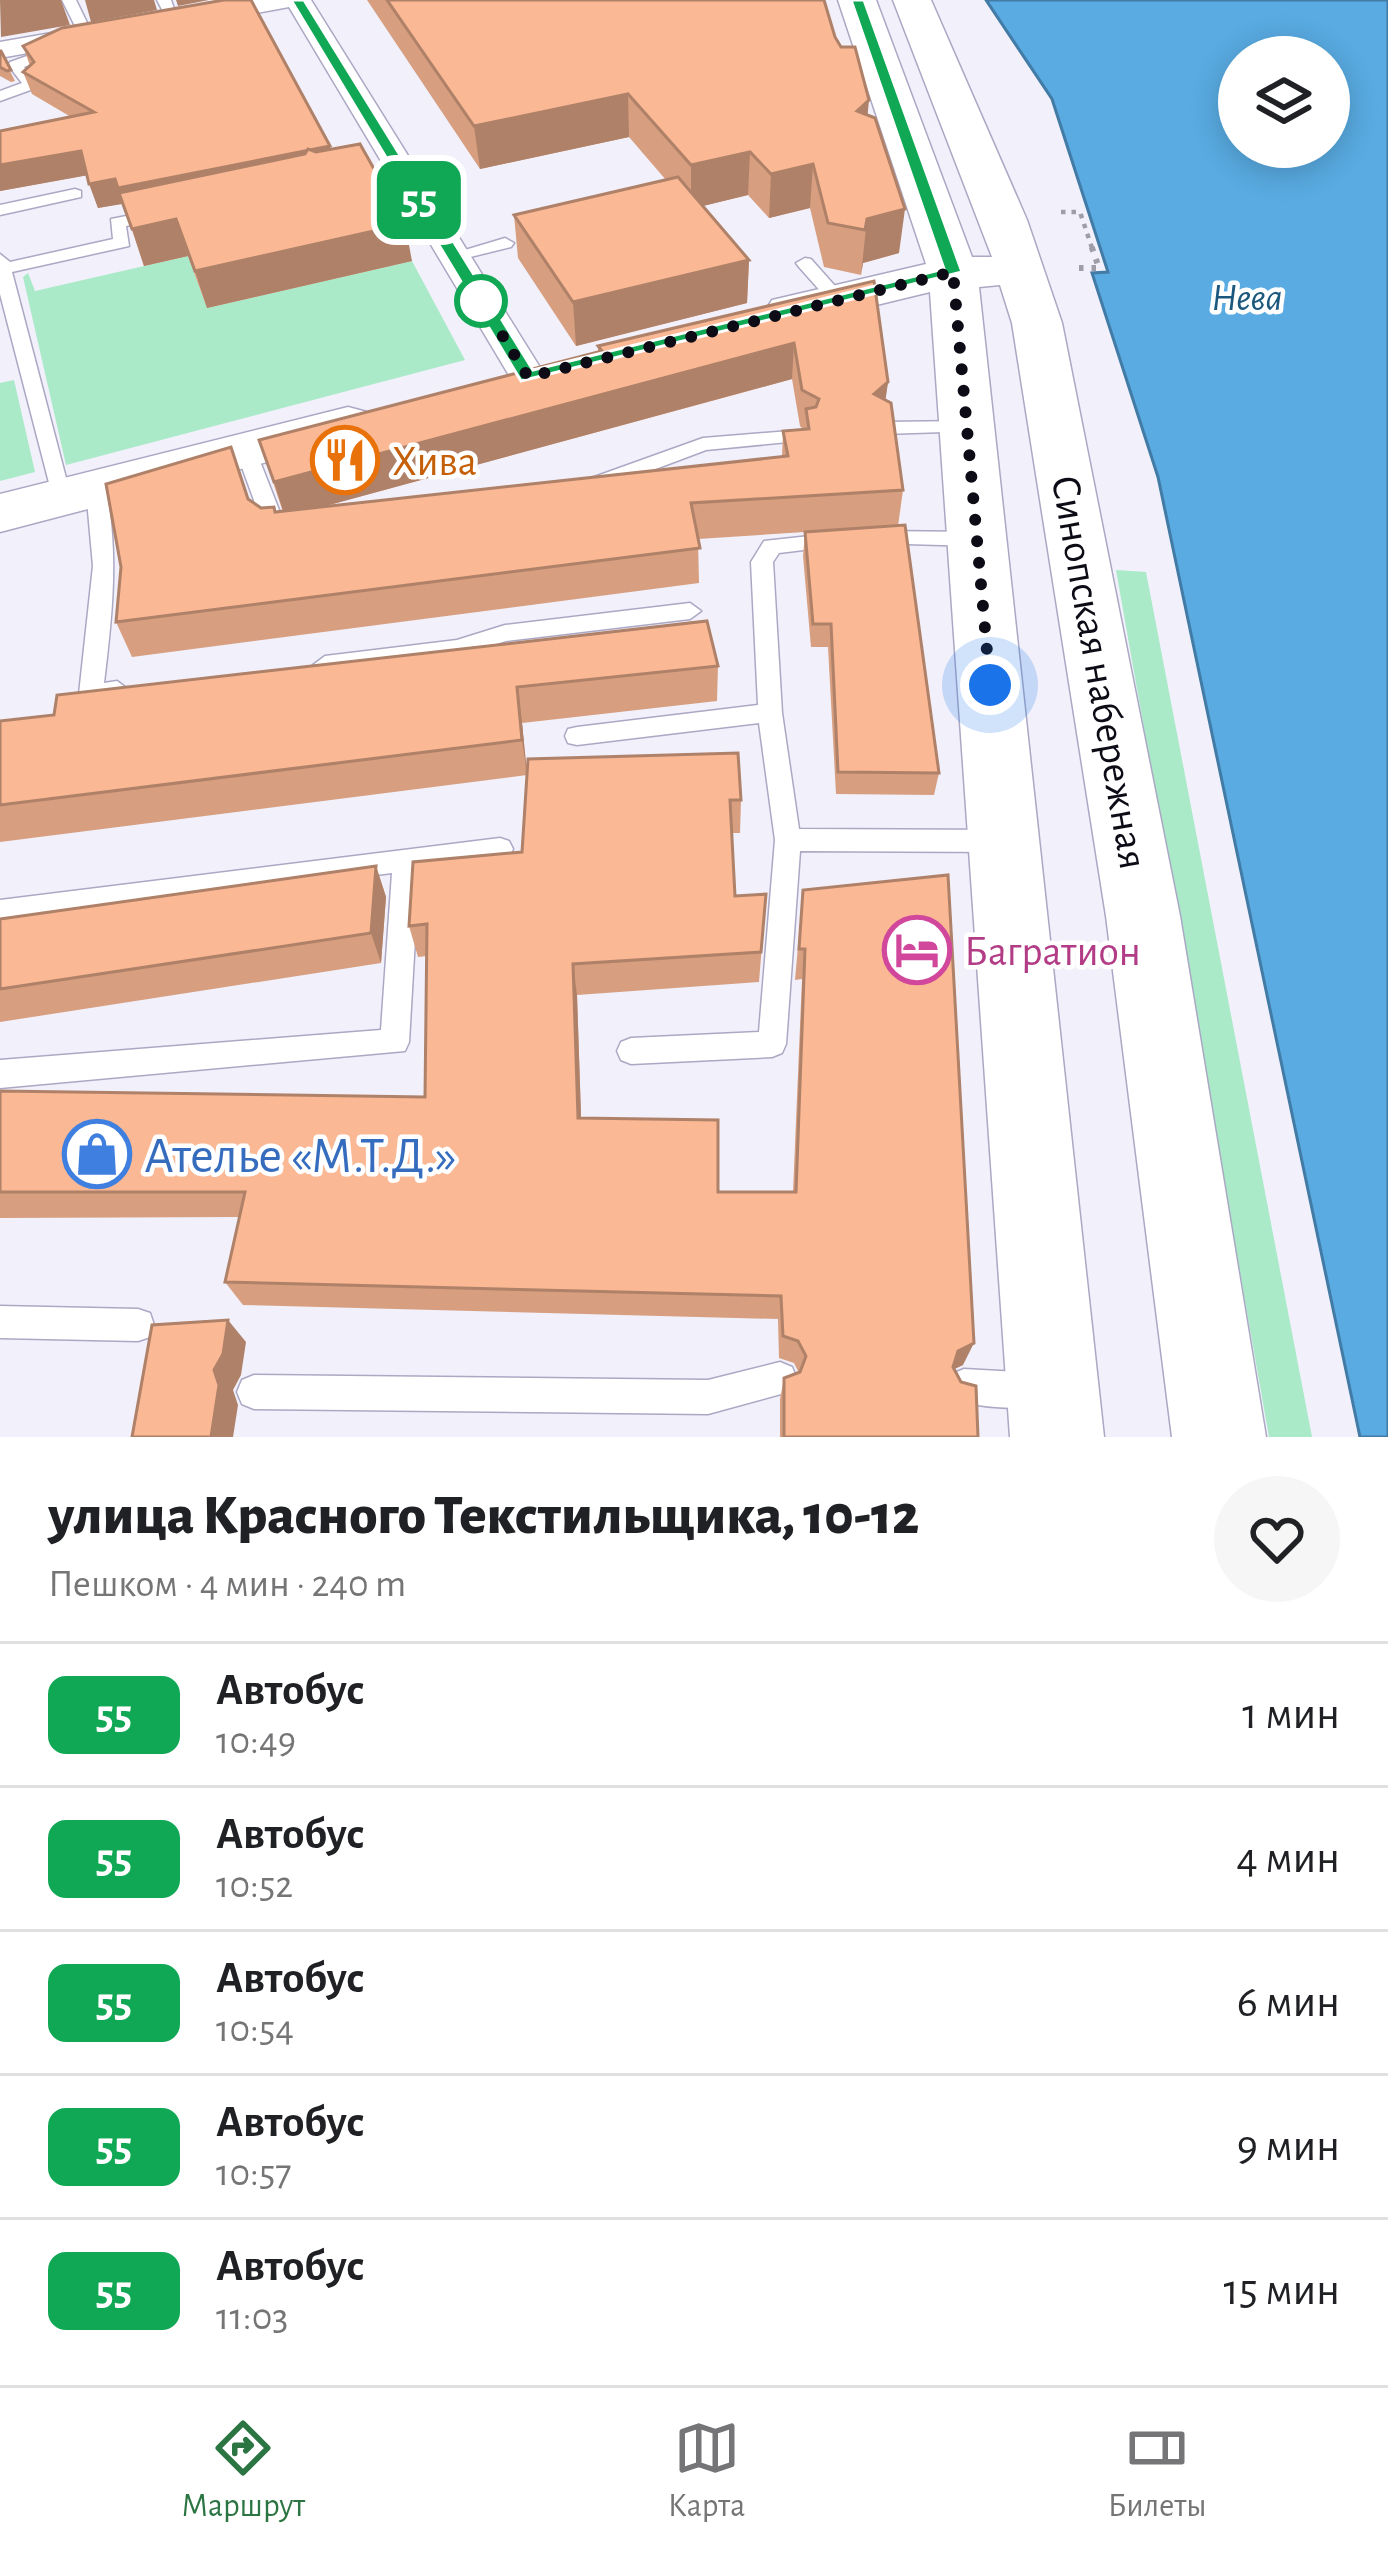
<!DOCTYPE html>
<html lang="ru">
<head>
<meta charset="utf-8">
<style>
  body { margin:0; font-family:"Alegreya Sans",sans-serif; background:#f6f6f6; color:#202124; height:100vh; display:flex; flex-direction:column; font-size:45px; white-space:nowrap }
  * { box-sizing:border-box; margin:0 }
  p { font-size:39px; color:#757577 }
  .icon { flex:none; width:66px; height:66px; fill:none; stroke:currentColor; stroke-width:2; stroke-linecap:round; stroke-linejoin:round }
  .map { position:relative; height:1437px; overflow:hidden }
  .details { display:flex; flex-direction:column; background:#fff; flex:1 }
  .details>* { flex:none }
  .badge { padding:0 24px; border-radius:18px; font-size:42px; line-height:78px }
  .controls { position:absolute; left:1218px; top:36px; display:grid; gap:24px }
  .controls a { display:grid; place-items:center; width:132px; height:132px; border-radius:50%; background:#fff; box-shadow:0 6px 30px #0003; font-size:60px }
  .you { position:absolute; width:60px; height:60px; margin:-30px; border:9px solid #fff; border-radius:50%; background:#1a73e8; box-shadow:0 0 0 18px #1a73e833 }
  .map>.badge { position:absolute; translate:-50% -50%; box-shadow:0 0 0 6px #fff }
  .round { display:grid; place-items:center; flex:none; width:126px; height:126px; border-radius:63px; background:#f6f6f6 }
  .headline { display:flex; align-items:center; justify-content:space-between; height:204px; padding:0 48px }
  h1 { font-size:57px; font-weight:800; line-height:90px }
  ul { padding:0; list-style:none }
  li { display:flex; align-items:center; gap:36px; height:144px; padding:0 48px; border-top:3px solid #e0e0e0 }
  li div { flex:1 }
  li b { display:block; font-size:45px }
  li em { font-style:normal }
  li .badge { min-width:132px; font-weight:700; text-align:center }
  .tab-bar { display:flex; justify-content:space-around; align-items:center; height:168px; border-top:3px solid #e0e0e0; background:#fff; font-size:33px; color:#757577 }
  .tab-bar a { display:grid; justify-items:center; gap:6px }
  .tab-bar .selected { color:#2b7543 }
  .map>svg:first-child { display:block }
</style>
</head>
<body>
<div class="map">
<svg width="1388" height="1437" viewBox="0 0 1388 1437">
  <rect width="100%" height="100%" fill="#f1f0fb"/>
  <g fill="#aaeac8">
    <polygon points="188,256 207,308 412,261 465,360 66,465 23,277 28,273 35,291"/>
    <polygon points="14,380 35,472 0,481 0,383"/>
    <polygon points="1116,570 1146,572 1312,1437 1269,1437"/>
  </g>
  <path fill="#59abe2" stroke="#427ba5" stroke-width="3" fill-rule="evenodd" d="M986,0H1388V1437H1360L1158,477L1092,273L1108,272L1052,99ZM1239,57H1329V147H1239Z"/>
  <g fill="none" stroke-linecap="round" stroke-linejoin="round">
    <g stroke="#aba8c4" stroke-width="3">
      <g id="lane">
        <polygon points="62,0 76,0 93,35 91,38 81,38"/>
        <polygon points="157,0 171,0 179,23 169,23"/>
        <polygon points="58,45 63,46 63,52 24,67 38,85 36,88 0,101 0,91 22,83 8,65 10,62"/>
        <polygon points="75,189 81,191 81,197 0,215 0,205"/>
        <polygon points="157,210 163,211 163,219 126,226 129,246 12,272 71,497 61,504 54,502 0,294 0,254 10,262 113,239 111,219"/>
        <polygon points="505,238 514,243 511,247 454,261 445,256"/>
        <polygon points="805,258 811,259 843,295 843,303 831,303 799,267 796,263"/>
        <polygon points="967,421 974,423 974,431 884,434 874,428 884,422"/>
        <polygon points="802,430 812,436 809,440 706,450 597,491 583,491 580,486 583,481 703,438"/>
        <polygon points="246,445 256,451 288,533 285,538 277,540 266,533 236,451"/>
        <path d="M96,482L106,489C119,554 112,617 104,683L117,681L129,690L125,696L91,703L79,694L93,566L86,489Z"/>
        <polygon points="878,531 977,532 988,539 977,546 870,543 867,538"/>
        <polygon points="837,533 848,540 845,545 779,553 773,562 782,713 799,829 1002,830 1011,834 1015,841 1011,848 1002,852 800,851 786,1044 782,1053 772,1057 631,1064 621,1060 617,1051 621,1042 631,1038 759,1032 775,840 759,723 577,745 568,743 565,736 568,729 577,727 758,705 751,562 764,541"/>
        <polygon points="690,603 701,611 690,619 506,641 457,656 325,674 313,665 325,656 457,640 505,625"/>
        <polygon points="500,838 509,841 513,849 509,857 419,870 409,1042 405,1051 0,1088 0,1060 381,1030 392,873 0,922 0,900"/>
        <polygon points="0,1306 138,1309 150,1313 154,1325 150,1337 138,1341 0,1338"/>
        <polygon points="780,1362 792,1367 797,1379 792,1391 708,1414 254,1409 242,1404 237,1392 242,1380 254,1375 708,1380"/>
        <path d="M964,1369L1039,1373L1051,1378L1056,1390L1051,1402C1026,1412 977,1408 952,1398L947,1386L952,1374Z"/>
      </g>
    </g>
    <g stroke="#aba8c4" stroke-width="3">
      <g id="street">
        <polygon points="243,0 311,0 546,377 541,385 515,385 510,377 289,7 192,25 179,17 183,11"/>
        <polygon points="80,28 93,36 89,42 0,58 0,42"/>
      </g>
    </g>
    <g stroke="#aba8c4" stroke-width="3">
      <g id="secondary">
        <polygon points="838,0 876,0 972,257 992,257 893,0 931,0 1027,220 1062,323 1180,916 1266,1437 1172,1437 1106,916 1012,323 1000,285 979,287 1104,1437 1010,1437 930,292 790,326 772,322 765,311 772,300 926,264"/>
        <polygon points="348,407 367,412 375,424 367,436 0,532 0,494"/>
      </g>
    </g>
    <polyline stroke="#9e9da8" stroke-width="4.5" stroke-dasharray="4.5 6" stroke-linecap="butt" points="1061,212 1080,212 1092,248"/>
    <polyline stroke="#9e9da8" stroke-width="6" stroke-dasharray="4.5 8" stroke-linecap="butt" points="1079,268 1099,268 1091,245"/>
    <use href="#lane" fill="#fff" fill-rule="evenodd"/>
    <use href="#street" fill="#fff" fill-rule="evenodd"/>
    <use href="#secondary" fill="#fff" fill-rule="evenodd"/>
  </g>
  <g fill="#d79e7f" fill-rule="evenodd">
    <polygon points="367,0 824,0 835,37 868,115 899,253 863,263 861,275 824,267 810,208 769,218 748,195 702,206 749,260 747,303 576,346 518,258 514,215 666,180 629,137 480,169"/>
    <polygon points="23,46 331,149 412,261 207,308 188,256 144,266 123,203 98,208 87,175 0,191 71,117 32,94 23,72 30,66"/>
    <polygon points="0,51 15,81 11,82 0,76"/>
    <path d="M874,281L888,382L885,400L903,490L898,526L698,539L699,583L132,657L116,622L248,499L261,508L276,512H283L259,440L598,352V346ZM792,379L800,426L804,430L783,431L782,457L322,507Z"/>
    <polygon points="805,532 939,773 934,795 836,794 828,647 811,647 803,556"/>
    <polygon points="718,666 717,701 522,723 527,772 741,800 740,833 732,833 735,896 766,894 759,982 577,995 581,1118 718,1192 793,1192 802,979 795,980 803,890 963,1365 954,1369 978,1437 780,1437 780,1399 784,1378 799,1373 794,1363 779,1358 778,1319 243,1305 225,1282 239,1217 0,1218 0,1091 425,1097 427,956 418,957 409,926 522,852 527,775 0,842 0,721"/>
    <polygon points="376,866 386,897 381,963 0,1022 0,919"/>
  </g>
  <g fill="#af8168">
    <polygon points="0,0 61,0 70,25 1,37"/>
    <polygon points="85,0 154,0 157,10 91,22"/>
    <polygon points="176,0 209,0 178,6"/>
    <polygon points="628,94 629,137 480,169 474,126"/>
    <polygon points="869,100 865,142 857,111"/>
    <polygon points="330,146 335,169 98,208 89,184"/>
    <polygon points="81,151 89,175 0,191 0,165"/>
    <polygon points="750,152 748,195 691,209 691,165"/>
    <polygon points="813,164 810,208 769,218 771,174"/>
    <polygon points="905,209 899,253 863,263 861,275 867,219"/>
    <polygon points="176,219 188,256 144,266 132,229"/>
    <polygon points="405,224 412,261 207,308 195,271"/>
    <polygon points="749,260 747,303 576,346 573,302"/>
    <polygon points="794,343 792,379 285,517 274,482"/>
    <polygon points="888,382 883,418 874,394"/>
    <polygon points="517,687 522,723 527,775 522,740"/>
    <polygon points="376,866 386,897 381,963 371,933"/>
    <polygon points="573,964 577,995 582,1145 578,1118"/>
    <polygon points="228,1320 246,1342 241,1375 233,1390 238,1405 233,1437 211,1437 214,1370"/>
    <polygon points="974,1343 963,1365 948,1372 958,1351"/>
  </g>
  <g fill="#fab894" stroke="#af8168" stroke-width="3">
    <polygon points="224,0 251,0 330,146 118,188 115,179 89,184 81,151 0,165 0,131 94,112 23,72 34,62 23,46 62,28"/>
    <polygon points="387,0 824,0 835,37 841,47 855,47 869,100 857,111 875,118 905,209 867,219 865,230 828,223 813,164 771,174 750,152 691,165 628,94 474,126"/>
    <polygon points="0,51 1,51 11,70 7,71 0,67"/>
    <polygon points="360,144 405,224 195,271 176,219 132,229 119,193 305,154 308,149 316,152"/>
    <polygon points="678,177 749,260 573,302 514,215"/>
    <polygon points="874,281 888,382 874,394 891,403 903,490 691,503 700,548 116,622 121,567 106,484 231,447 248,499 261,508 274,507 275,512 788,456 783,431 809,429 806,409 816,407 819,399 802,390 794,343 274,482 259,440 602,351 598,346"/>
    <polygon points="905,525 939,773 838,772 831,624 813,624 805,532"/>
    <polygon points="707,621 718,666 517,687 522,740 0,805 0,721 54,715 57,695"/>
    <polygon points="738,753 741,800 730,800 735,896 766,894 761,952 573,964 578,1118 718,1120 718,1192 796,1192 805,949 799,949 803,890 948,875 974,1343 958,1351 953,1367 961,1382 976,1386 978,1437 784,1437 784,1378 800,1372 806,1356 798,1341 783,1336 781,1296 225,1282 245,1192 0,1192 0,1091 425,1097 427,924 409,926 413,862 522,852 528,759"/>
    <polygon points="376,866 371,933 0,989 0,919"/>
    <polygon points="228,1320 223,1354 214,1370 219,1385 211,1437 132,1437 152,1325"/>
  </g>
  <polygon fill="#10a855" stroke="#fff" stroke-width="3" points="291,0 304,0 533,370 944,269 851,0 864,0 962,272 521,381"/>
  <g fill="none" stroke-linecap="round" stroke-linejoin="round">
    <polyline stroke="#0d0c16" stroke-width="12" stroke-dasharray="0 21.6" points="481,301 475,291 528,377 953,272 990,685"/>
  </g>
  <defs>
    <g id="restaurant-ring" transform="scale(3.45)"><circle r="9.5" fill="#fff" stroke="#e8710a" stroke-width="1.5"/><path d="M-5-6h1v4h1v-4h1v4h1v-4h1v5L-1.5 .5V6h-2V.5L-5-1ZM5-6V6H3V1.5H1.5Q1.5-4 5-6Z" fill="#e8710a"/></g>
    <g id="hotel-ring" transform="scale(3.45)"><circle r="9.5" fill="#fff" stroke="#d1479c" stroke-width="1.5"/><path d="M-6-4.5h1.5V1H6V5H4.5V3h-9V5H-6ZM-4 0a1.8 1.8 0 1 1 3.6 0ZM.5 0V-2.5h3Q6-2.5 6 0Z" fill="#d1479c"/></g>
    <g id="shop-ring" transform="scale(3.45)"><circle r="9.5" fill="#fff" stroke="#3f7fe0" stroke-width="1.5"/><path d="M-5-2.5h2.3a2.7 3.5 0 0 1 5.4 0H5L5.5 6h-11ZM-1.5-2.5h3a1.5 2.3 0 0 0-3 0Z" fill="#3f7fe0"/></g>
  </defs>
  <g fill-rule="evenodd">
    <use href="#restaurant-ring" x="345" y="460"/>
    <use href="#hotel-ring" x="917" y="950"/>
    <use href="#shop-ring" x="97" y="1154"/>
  </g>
  <circle fill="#fff" stroke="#10a855" stroke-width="6" cx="481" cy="301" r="24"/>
  <g text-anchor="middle" stroke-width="9" stroke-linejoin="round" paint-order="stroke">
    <g font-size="39" font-style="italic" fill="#1c587e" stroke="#fff">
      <text x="1247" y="310">Нева</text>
    </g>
    <g font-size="42" fill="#c56008" stroke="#fff" text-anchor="start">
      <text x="392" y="475">Хива</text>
    </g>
    <g font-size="42" fill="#0d0c16" stroke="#fff">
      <text transform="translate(1101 672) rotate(80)" y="15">Синопская набережная</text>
    </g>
    <g font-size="42" fill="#b23c85" stroke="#fff" text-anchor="start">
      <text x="964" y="965">Багратион</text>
    </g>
    <g font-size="51" fill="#366cbe" stroke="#fff" text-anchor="start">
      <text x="144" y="1172">Ателье «М.Т.Д.»</text>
    </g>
  </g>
</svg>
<div class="controls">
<a><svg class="icon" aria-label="layers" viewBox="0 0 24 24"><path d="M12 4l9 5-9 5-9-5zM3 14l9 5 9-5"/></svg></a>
</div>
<div class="you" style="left:990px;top:685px"></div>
<b class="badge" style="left:419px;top:200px;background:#10a855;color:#fff">55</b>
</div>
<section class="details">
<div class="headline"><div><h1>улица Красного Текстильщика, 10-12</h1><p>Пешком · 4 мин · 240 m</p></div><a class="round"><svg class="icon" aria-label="heart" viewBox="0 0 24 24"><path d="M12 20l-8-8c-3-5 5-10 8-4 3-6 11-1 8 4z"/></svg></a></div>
<ul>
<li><span class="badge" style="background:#10a855;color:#fff">55</span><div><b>Автобус</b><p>10:49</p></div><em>1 мин</em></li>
<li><span class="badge" style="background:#10a855;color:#fff">55</span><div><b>Автобус</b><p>10:52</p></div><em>4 мин</em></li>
<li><span class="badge" style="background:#10a855;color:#fff">55</span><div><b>Автобус</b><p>10:54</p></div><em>6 мин</em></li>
<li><span class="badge" style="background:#10a855;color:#fff">55</span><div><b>Автобус</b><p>10:57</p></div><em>9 мин</em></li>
<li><span class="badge" style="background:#10a855;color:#fff">55</span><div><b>Автобус</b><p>11:03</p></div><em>15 мин</em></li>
</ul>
</section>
<nav class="tab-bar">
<a class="selected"><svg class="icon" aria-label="directions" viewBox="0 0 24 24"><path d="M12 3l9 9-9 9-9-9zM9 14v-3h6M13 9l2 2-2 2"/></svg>Маршрут</a>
<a><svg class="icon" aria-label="map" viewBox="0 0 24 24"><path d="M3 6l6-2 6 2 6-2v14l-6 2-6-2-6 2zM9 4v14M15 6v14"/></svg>Карта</a>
<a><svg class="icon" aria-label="tickets" viewBox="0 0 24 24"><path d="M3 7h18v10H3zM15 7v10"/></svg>Билеты</a>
</nav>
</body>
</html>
